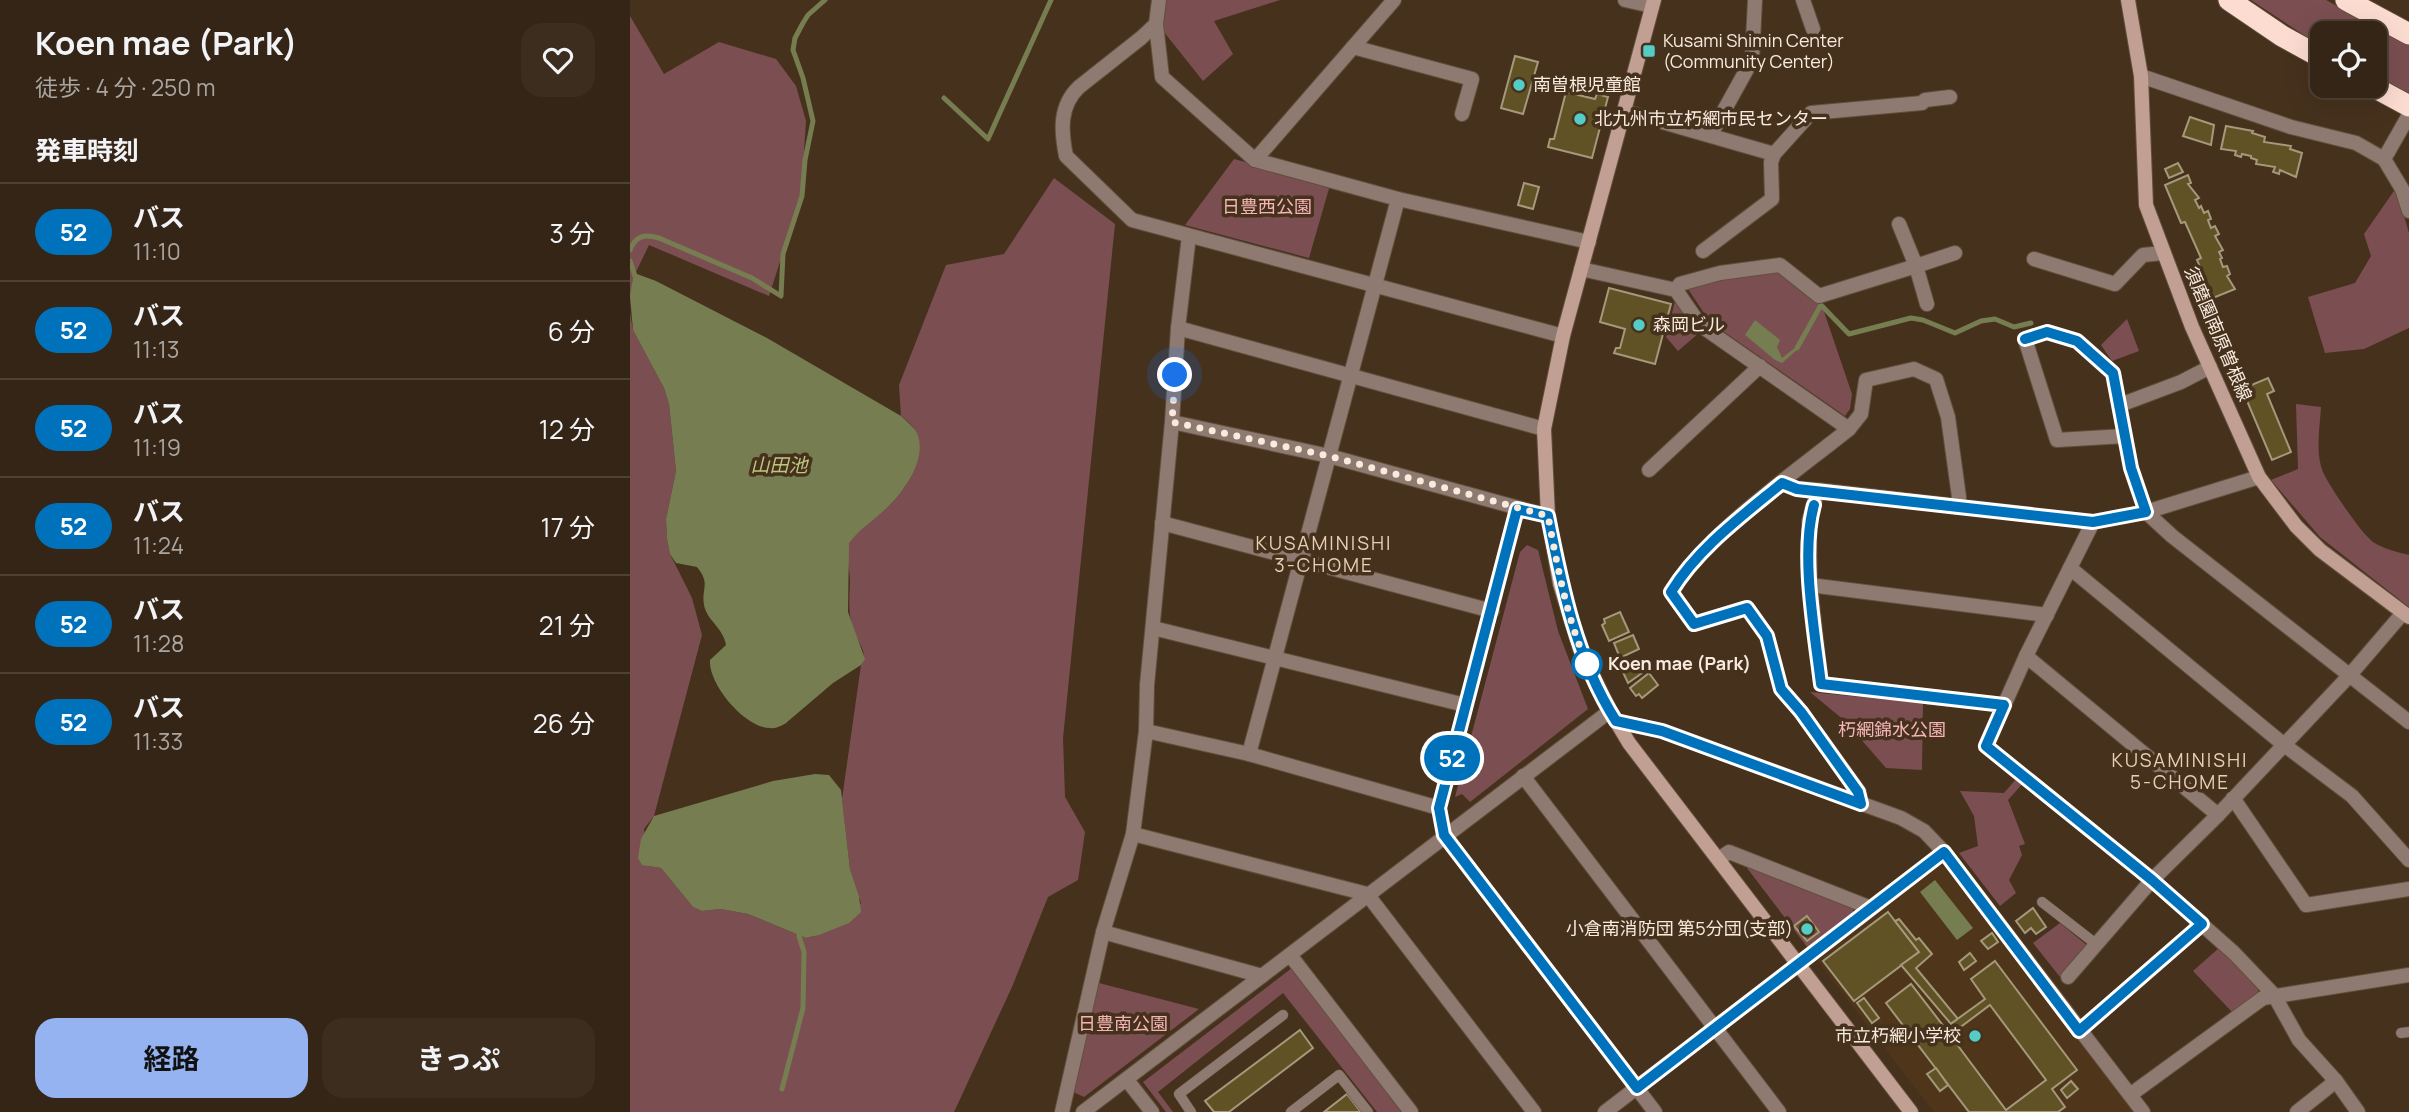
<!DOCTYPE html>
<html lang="ja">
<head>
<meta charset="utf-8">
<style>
  body { margin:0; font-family:Manrope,"Noto Sans JP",sans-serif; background:#3c2d1f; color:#f1f3f6; height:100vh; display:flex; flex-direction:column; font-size:26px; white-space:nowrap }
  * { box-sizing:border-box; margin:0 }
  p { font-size:23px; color:#a9a5a1 }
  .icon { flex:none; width:38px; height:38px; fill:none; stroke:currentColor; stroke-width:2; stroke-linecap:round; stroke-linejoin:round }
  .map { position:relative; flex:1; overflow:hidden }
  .details { display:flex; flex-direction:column; background:#342516; width:630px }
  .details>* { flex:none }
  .badge { padding:0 14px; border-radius:23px; font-size:24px; line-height:46px }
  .fabs { position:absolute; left:1680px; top:21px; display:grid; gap:14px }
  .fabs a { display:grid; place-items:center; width:77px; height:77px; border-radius:14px; background:#342516; box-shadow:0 7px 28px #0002,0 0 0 2px #4e4235; font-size:35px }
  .you { position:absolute; width:35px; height:35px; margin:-18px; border:5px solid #fff; border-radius:50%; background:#1a73e8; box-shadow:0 0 0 10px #1a73e833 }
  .map>.badge { position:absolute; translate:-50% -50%; box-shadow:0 0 0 4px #fff }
  h2 { padding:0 35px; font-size:26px; line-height:63px }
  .round { display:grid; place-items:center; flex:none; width:74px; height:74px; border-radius:21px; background:#3c2d1f }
  .overview { display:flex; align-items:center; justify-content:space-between; height:119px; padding:0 35px }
  h1 { font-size:33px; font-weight:700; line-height:52px }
  .action { display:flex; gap:14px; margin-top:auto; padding:14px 35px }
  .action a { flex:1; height:80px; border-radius:21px; background:#95b2f1; color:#111; font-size:28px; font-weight:700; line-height:80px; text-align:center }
  .action a+a { background:#3c2d1f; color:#f1f3f6 }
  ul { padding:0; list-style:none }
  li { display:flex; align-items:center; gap:21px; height:98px; padding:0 35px; border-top:2px solid #4e4235 }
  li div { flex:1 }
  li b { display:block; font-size:26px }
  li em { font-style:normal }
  li .badge { min-width:77px; font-weight:700; text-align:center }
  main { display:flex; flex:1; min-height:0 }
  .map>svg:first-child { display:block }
</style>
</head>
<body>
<main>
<section class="details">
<div class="overview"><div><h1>Koen mae (Park)</h1><p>徒歩 · 4 分 · 250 m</p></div><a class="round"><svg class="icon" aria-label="heart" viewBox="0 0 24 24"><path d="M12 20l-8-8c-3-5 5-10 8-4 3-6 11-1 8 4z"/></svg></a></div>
<h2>発車時刻</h2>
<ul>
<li><span class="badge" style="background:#0072bc;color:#fff">52</span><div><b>バス</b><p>11:10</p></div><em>3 分</em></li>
<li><span class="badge" style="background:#0072bc;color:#fff">52</span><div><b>バス</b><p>11:13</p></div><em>6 分</em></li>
<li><span class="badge" style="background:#0072bc;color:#fff">52</span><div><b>バス</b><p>11:19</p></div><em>12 分</em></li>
<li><span class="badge" style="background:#0072bc;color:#fff">52</span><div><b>バス</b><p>11:24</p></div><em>17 分</em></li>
<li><span class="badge" style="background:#0072bc;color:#fff">52</span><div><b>バス</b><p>11:28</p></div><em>21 分</em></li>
<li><span class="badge" style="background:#0072bc;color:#fff">52</span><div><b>バス</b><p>11:33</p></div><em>26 分</em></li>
</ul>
<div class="action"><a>経路</a><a>きっぷ</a></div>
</section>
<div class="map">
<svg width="1779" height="1112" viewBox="0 0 1779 1112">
  <rect width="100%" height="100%" fill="#46311d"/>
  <polygon fill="#4f361b" points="1309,865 1316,868 1503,1112 1304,1112 1187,960"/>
  <g fill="#7b4f52">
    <polygon points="523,0 650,0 584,21 603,54 573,81 522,17"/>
    <polygon points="1621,0 1696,0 1779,45 1779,95 1745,76 1745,33 1692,33 1692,47"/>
    <polygon points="0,16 34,74 89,42 146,59 166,86 176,121 171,196 139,296 19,245 3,278 0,306"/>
    <polygon points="604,159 700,185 679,258 555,225"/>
    <path d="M424,178L485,224L433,738L435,797L455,832L448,880L418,897L382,987L324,1112H0V313L3,330L34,388L39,404L46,471L36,519L37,539L40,554L62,598L72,635L24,816L14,829L18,866L31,868L63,907L72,911L91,909L118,914L176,938L182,937L203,929L231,903L220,869L212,799L231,665C239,652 228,644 224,631C217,613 220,597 220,578C219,567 215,555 218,545C223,530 245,519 257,508C276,490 297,458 285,431C283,425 276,420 271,416L269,385L316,265L374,254Z"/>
    <polygon points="1766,188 1779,233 1779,328 1734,349 1695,353 1678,297 1725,283 1741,256 1734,234"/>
    <polygon points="1146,269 1176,295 1190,300 1222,394 1220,409 1215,416 1080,322 1056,286"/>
    <polygon points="1046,297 1070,332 1048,351 1036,337"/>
    <polygon points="1497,319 1509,351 1482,361 1471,345"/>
    <path d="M1666,404L1691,407C1690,426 1685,453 1693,472C1699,486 1731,533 1743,542C1754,549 1767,552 1779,555V607L1690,537L1641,480L1668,469Z"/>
    <polygon points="897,545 908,550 928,631 958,709 840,802 832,794 825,797 890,552"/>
    <polygon points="1180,692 1293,703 1292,770 1256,768 1215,721"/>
    <polygon points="1387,778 1393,783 1378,800 1395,844 1389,846 1392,855 1379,880 1386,893 1370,906 1329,853 1348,846 1344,816 1330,791 1374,793"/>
    <polygon points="1119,867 1223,908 1223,912 1178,948 1117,868"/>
    <polygon points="1430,923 1459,947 1430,977 1403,943"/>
    <polygon points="1589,948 1628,988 1628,993 1602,1012 1563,971"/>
    <polygon points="662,968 774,1112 747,1112 653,993 528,1092 543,1112 536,1112 513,1082"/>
    <polygon points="469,983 569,1009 454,1097 439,1090"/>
  </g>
  <g fill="#767d51">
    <path d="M7,274L26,281L137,338L271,416C277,422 286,428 288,436C296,460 275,490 259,506C246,519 230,528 219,543L218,612L235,659L231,665L203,683L156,723C151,726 146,729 140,728C115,728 78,684 80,660L96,645C93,627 77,621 74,605C71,588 81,584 67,567L46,563L40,554L37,539L36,519L46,471L39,404L34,388L3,330L0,296L3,278Z"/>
    <polygon points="1125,320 1150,340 1147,347 1152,358 1166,347 1168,349 1152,363 1145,360 1115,335"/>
    <polygon points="185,774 199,775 211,790 220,869 229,896 231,912 219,923 189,935 176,938 118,914 91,909 72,911 63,907 31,868 12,865 8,858 11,839 24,816 143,781"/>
    <polygon points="1305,880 1343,928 1327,940 1290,892"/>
  </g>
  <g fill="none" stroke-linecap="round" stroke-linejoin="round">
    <g stroke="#767d51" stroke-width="5">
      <polyline points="314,98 358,139 421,0"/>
      <path d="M0,250C6,235 15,234 29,238L122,278L151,296L153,254L172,196L175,160L183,121L173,78L163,50L165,38L173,23L178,15L195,0"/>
      <polyline points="0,261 5,276"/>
      <polyline points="1167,348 1191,305 1219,334 1281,318 1293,320 1325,333 1351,321 1365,319 1384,327 1401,323"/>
      <polyline points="152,1089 173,1008 174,952 169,936"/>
    </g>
  </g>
  <g fill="#615226" stroke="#a4997b" stroke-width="2" fill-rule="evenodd">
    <polygon points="885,56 908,62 893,114 871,108"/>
    <polygon points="936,92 965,99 967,94 978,97 962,158 918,147 920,139 924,139"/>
    <polygon points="1560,117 1584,125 1581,145 1553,136"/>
    <polygon points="1596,126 1623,131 1622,133 1635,137 1634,142 1661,146 1660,149 1672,153 1666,177 1650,170 1649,174 1643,172 1645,167 1626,164 1627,160 1621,158 1621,156 1612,154 1611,157 1605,155 1606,151 1591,149"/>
    <polygon points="1548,163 1553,172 1539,178 1535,169"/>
    <polygon points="1558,175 1561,183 1558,184 1569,198 1565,200 1569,208 1571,206 1574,213 1578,211 1581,219 1578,220 1581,228 1585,226 1589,234 1585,236 1593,250 1589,252 1592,258 1590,259 1593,267 1597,266 1600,274 1597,276 1605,289 1583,298 1567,260 1571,258 1555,222 1551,223 1535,185"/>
    <polygon points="894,183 909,187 903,209 888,205"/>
    <polygon points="979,288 1041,304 1025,364 984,353 986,348 990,348 995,329 970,322"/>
    <polygon points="1638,378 1644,391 1637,394 1661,452 1642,460 1612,389"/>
    <polygon points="990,612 999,632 979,641 972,625 975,623 974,619"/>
    <polygon points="1003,635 1009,649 990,658 984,643"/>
    <polygon points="1010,659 1015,671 998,683 991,668"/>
    <polygon points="1019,673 1028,685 1012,698 1009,694 1006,696 1000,688"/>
    <polygon points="1403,908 1416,927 1406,934 1401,928 1395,933 1386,921"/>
    <polygon points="1258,912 1289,952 1224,1001 1193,961"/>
    <polygon points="1177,916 1189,932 1177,941 1164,926"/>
    <polygon points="1269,919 1286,940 1289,938 1302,954 1286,968 1328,1019 1321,1024 1271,965 1289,952 1265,921"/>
    <polygon points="1362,933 1368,942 1358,949 1351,941"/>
    <polygon points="1340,953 1346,961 1334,970 1329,962"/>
    <path d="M1365,961L1447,1070L1422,1089L1435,1107L1428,1112H1339L1256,1003L1281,984L1315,1028L1355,999L1341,979ZM1360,1005L1416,1080L1376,1110L1320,1035Z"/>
    <polygon points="1234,998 1249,1018 1242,1023 1227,1003"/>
    <polygon points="670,1030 683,1048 599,1112 584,1112 575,1101"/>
    <polygon points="1306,1068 1318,1085 1310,1091 1297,1074"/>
    <polygon points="1441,1081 1448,1089 1437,1098 1431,1090"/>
    <polygon points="717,1094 731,1112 694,1112"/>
  </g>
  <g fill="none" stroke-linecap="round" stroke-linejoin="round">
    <g stroke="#624f3c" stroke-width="11">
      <g id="lane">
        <polyline points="1412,902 1466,944"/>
        <polyline points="1771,1033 1779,1032"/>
        <polyline points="561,1112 549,1094 653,1015"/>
        <polyline points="661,1112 709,1075 738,1112"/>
      </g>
    </g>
    <g stroke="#624f3c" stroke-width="16">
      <g id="street">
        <polyline points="529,0 526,24 532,77 625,160 768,199 959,242"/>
        <polyline points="995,0 1022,6"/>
        <polyline points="1173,0 1183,29"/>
        <path d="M526,24L511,38L449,87C429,106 431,131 436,156L502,220L933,336"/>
        <polyline points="723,47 842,79 832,114"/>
        <polyline points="1511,76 1661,127 1726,143 1754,159 1779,115"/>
        <polyline points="994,111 1144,154"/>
        <polyline points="1081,134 1122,60 1125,0"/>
        <polyline points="1754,159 1772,189 1779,211"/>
        <polyline points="625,160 764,0"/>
        <polyline points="1269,224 1286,266 1325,253"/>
        <polyline points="1073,251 1142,199 1141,162 1144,154 1181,113 1292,103 1295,100 1320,97"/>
        <polyline points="1404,259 1485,284 1513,255 1533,253"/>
        <path d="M951,269L1046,290L1070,325L1219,429C1163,474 1078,532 1041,592L1064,624L1117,608L1137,636L1151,689L1171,712L1229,792L1231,804"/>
        <polyline points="1046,290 1050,284 1090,273 1150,265 1189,296 1286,266 1297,304"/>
        <polyline points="548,328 914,429"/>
        <polyline points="1490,405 1551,382 1580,367"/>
        <polyline points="542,422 699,456 918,516"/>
        <polyline points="1219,429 1231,414 1236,380 1284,369 1306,379 1318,417 1329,497 1326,507"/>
        <polyline points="1495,436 1427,440 1395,339 1417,332 1447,341 1483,373 1501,468 1516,512 1542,536 1779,722"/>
        <polyline points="1019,470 1130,366"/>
        <polyline points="1152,483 1167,489 1188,490"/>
        <polyline points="887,509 809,808 814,835 1025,1112"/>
        <polyline points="1463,522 1396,656 1356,746 1522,880 1604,953 1644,995 1669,1040 1706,1081 1728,1112"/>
        <polyline points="532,523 862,611"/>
        <polyline points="1440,568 1653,744 1722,796 1779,860"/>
        <polyline points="1180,585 1417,615"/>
        <polyline points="523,628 835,705"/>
        <polyline points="1396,656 1588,815"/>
        <polyline points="1374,705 1191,684 1180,585 1179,521 1188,490 1463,522 1516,512 1629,477"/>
        <polyline points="986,721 1032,731 1271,818 1294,831 1314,852 1513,1112"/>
        <polyline points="516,731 619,754 809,808"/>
        <polyline points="619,754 768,199"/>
        <polyline points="893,776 1149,1112"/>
        <polyline points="1603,798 1676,905 1779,889"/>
        <polyline points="503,834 737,894 904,1112"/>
        <polyline points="1089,859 1099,852 1241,908"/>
        <polyline points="473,932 632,976"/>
        <polyline points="660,955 781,1112"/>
        <polyline points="1438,977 1522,880 1588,815 1719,676 1773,613"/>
        <polyline points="1449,1031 1572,924"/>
        <polyline points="497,1080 522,1112"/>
        <polyline points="1500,1095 1633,998 1779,975"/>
        <polyline points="432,1112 473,932 503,834 516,731 517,685 542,422 548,328 559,236"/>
        <polyline points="453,1112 980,711"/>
        <polyline points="975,1112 1314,852"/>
        <polyline points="1667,1112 1706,1081"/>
      </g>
    </g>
    <g stroke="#624f3c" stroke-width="16">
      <g id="secondary">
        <polyline points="1024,0 933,336 914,429 918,516 930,584 950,649 980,711 999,743 1281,1112"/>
        <polyline points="1498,0 1511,76 1516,205 1562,327 1629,477 1666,526 1690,550 1779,617"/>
      </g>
    </g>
    <g stroke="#624f3c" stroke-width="23">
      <g id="highway">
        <polyline points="1599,0 1652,36 1692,58"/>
        <polyline points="1716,0 1779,34"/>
        <polyline points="1742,86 1779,106"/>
      </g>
    </g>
    <use href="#lane" stroke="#8f7a72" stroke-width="10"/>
    <use href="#street" stroke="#8f7a72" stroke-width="14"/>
    <use href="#secondary" stroke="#c19f93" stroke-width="14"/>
    <use href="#highway" stroke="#fcdcd1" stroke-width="21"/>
  </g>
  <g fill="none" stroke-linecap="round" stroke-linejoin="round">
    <g stroke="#fff" stroke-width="16">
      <path id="line" d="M1184,505C1170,554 1185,633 1191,684L1374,705L1356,746L1522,880L1572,924L1449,1031L1314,852L1007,1088L814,835L809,808L887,509L918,516C932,587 946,658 986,721L1032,731L1231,804L1228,792L1171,712L1151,689L1137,636L1117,608L1064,624L1041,592C1068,548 1112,516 1152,483L1167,489L1463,522L1516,512L1501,468L1483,373L1447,341L1417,332L1395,339"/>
    </g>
    <use href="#line" stroke="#0072bc" stroke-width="10"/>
    <path stroke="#f8ebde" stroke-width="7" stroke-dasharray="0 12.6" d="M545,375L542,422L699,456L918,516C928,569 937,621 960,671L957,664"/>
  </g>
  <g fill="#54cdc7" stroke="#46311d" stroke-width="2.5">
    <rect x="1012" y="44" width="14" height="14" rx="3.5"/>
    <circle cx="889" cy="85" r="7"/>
    <circle cx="950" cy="119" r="7"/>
    <circle cx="1009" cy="325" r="7"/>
    <circle cx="1177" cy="929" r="7"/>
    <circle cx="1345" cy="1036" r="7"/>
  </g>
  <circle fill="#fff" stroke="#0072bc" stroke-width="3.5" cx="957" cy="664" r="14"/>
  <g text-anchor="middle" stroke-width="7" stroke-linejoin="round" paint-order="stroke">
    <g font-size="18" fill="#f8ebde" stroke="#46311d" text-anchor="start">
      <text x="1033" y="47">Kusami Shimin Center<tspan x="1033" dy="21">(Community Center)</tspan></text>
      <text x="903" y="91">南曽根児童館</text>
      <text x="964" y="125">北九州市立朽網市民センター</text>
      <text x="1023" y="331">森岡ビル</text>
      <text x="1163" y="935" text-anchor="end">小倉南消防団 第5分団(支部)</text>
      <text x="1331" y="1042" text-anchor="end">市立朽網小学校</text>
    </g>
    <g font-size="18" fill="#f5b5b8" stroke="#46311d">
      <text x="637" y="213">日豊西公園</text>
      <text x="1262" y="736">朽網錦水公園</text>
      <text x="493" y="1030">日豊南公園</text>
    </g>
    <g font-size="18" fill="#f8ebde" stroke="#46311d">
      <text transform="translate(1588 334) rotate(67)" y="6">須磨園南原曽根線</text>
    </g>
    <g font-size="18" font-weight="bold" fill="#f8ebde" stroke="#46311d" text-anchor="start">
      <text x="978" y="670">Koen mae (Park)</text>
    </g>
    <g font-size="19" font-style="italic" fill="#bcc77f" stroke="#46311d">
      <text x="149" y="472">山田池</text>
    </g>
    <g font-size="19" letter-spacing="2" fill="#e8ceb5" stroke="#46311d">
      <text x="694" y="550">KUSAMINISHI<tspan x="694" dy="22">3-CHOME</tspan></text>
      <text x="1550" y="767">KUSAMINISHI<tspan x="1550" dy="22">5-CHOME</tspan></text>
    </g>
  </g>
</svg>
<div class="fabs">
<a><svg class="icon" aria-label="locate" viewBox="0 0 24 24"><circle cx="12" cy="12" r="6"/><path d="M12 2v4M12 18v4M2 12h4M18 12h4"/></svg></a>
</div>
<div class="you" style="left:545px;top:375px"></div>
<b class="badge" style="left:822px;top:758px;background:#0072bc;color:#fff">52</b>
</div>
</main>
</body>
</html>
